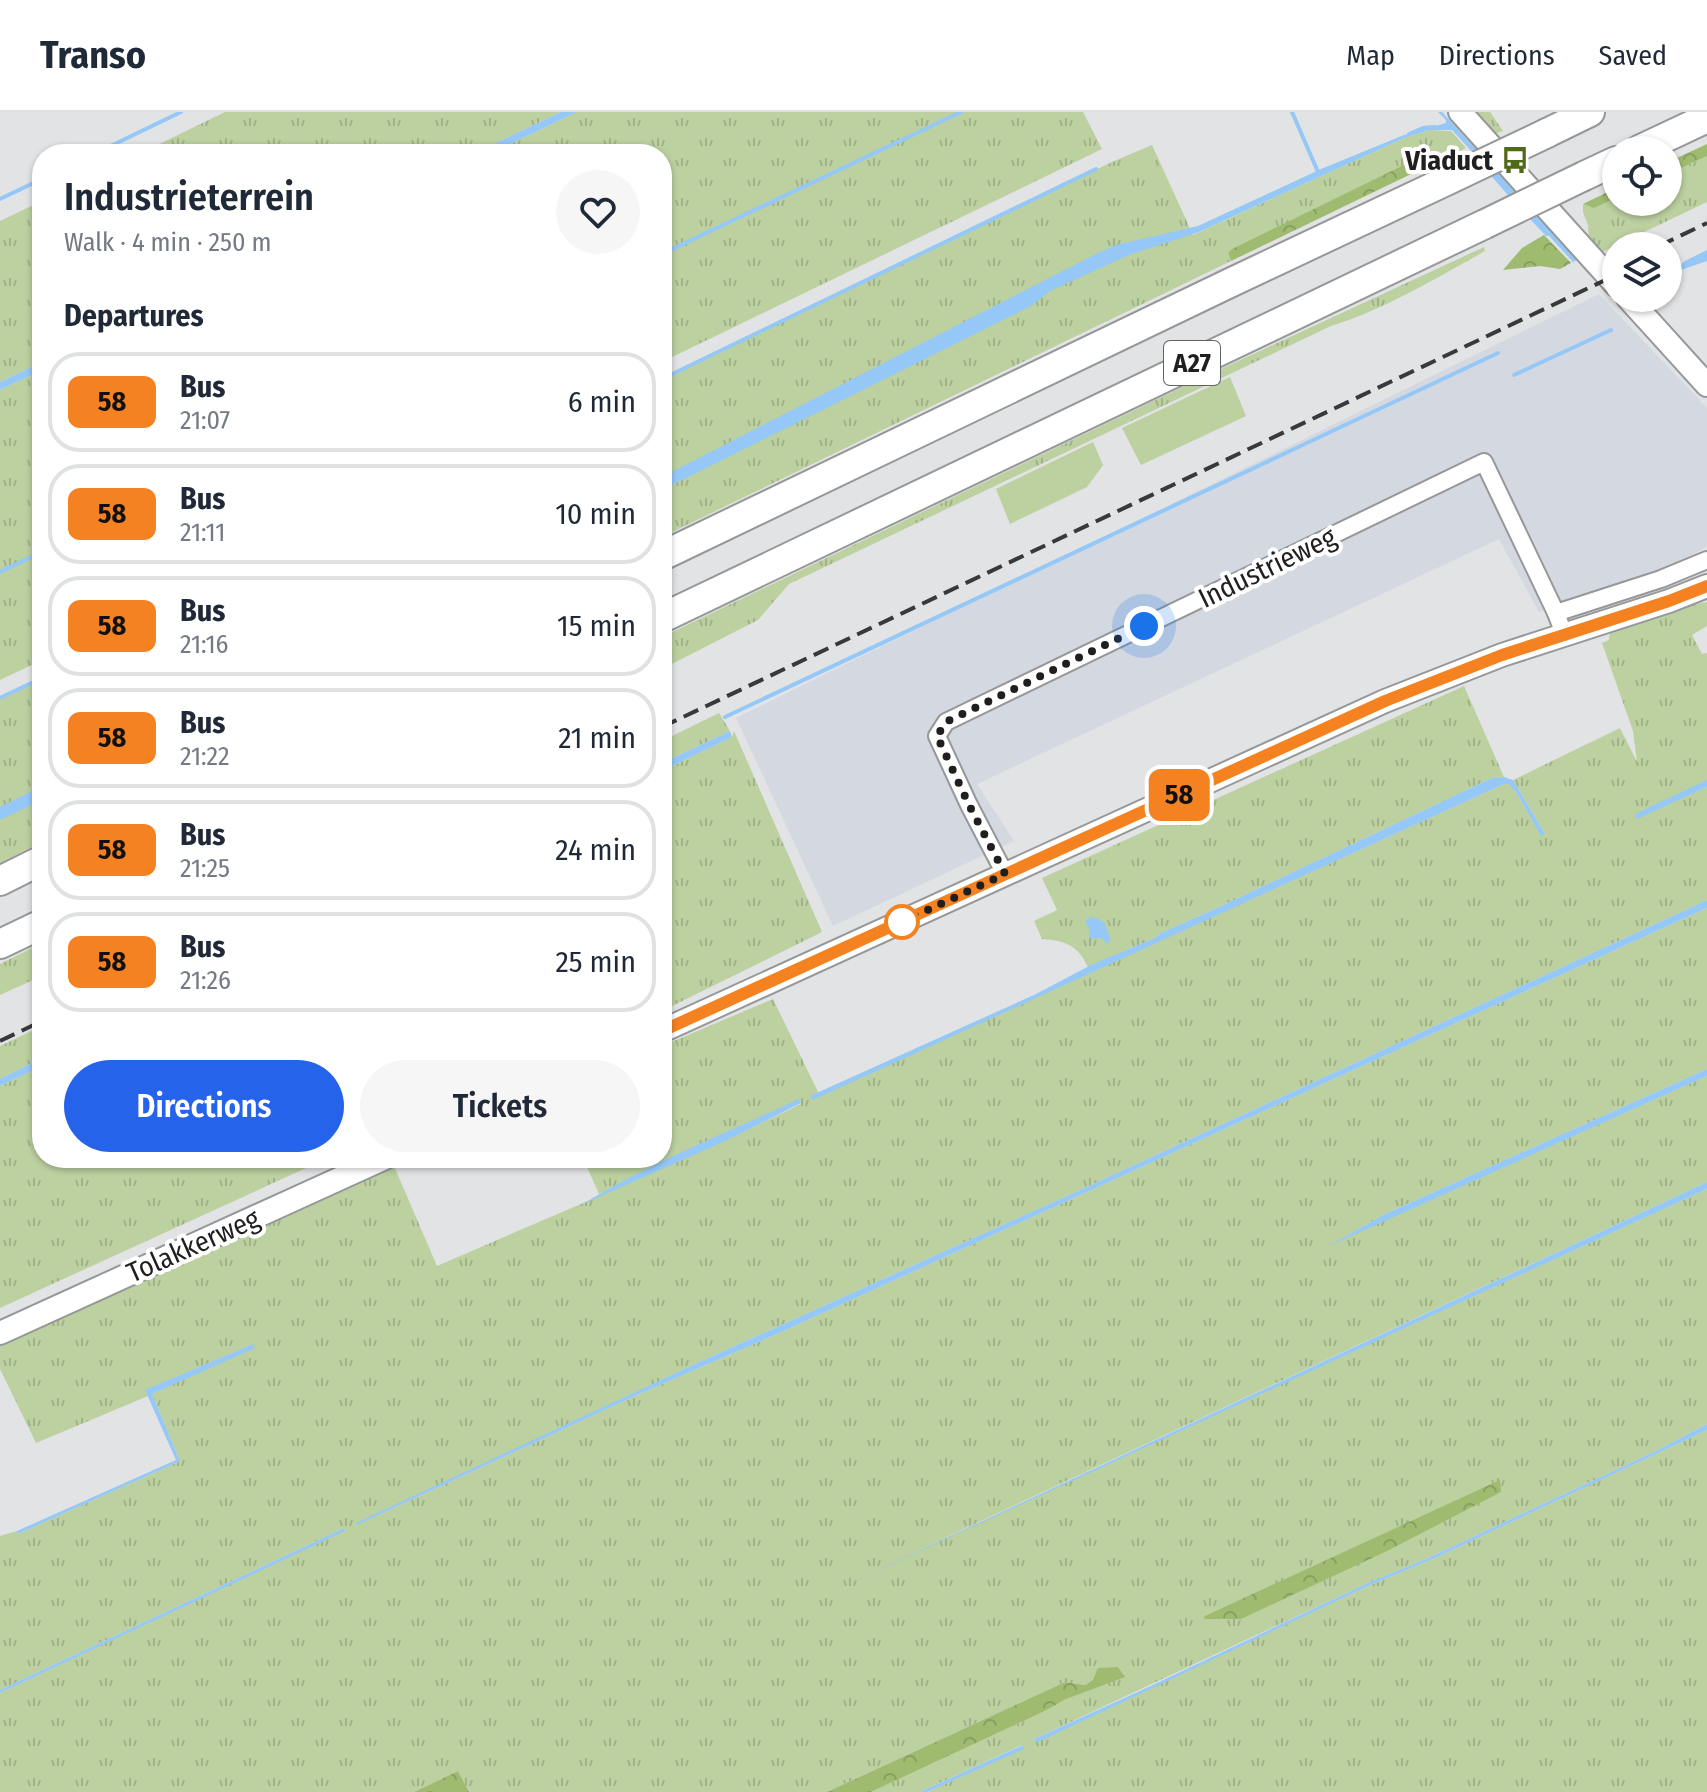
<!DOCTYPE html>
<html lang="en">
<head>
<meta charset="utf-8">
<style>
  body { margin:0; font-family:"Fira Sans Condensed",sans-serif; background:#f6f6f7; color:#1f2937; height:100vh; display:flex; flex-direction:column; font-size:30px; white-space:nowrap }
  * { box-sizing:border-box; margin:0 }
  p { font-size:26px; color:#747a83 }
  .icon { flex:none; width:44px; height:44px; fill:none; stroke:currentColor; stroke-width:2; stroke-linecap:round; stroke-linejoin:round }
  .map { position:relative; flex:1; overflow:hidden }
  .details { position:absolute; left:32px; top:32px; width:640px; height:1024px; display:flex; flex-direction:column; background:#fff; border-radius:32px; box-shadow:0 2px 6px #0004 }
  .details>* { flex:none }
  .badge { padding:0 16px; border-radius:12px; font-size:28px; line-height:52px }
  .controls { position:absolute; left:1602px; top:24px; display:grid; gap:16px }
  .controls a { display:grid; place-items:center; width:80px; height:80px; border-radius:50%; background:#fff; box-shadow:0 2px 6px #0004; font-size:40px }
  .you { position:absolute; width:40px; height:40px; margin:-20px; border:6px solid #fff; border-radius:50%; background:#1a73e8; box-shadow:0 0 0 12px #1a73e833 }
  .map>.badge { position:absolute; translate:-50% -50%; box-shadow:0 0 0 4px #fff }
  h2 { padding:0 32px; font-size:30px; line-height:72px }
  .round { display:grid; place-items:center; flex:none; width:84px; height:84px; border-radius:42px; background:#f6f6f7 }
  .summary { display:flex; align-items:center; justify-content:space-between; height:136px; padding:0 32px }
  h1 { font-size:38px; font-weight:600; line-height:60px }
  .primary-button { display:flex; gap:16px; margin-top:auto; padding:16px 32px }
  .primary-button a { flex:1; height:92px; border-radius:48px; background:#2563eb; color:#fff; font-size:32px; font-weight:600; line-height:92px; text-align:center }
  .primary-button a+a { background:#f6f6f7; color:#1f2937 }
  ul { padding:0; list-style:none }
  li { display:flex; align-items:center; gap:24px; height:100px; margin:0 16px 12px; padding:0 16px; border:4px solid #e0e1e3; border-radius:32px }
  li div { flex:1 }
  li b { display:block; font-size:30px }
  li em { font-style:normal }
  li .badge { min-width:88px; font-weight:700; text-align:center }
  header { display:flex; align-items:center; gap:48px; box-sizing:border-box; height:112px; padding:0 40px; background:#fff; border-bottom:2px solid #e0e1e3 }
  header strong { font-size:38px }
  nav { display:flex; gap:44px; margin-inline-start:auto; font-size:28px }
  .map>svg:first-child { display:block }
</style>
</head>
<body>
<header>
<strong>Transo</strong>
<nav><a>Map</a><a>Directions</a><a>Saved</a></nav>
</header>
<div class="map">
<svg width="1707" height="1680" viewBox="0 0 1707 1680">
  <defs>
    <pattern id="grass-tufts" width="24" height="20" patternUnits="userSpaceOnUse" patternTransform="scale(2)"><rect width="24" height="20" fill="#bcd0a0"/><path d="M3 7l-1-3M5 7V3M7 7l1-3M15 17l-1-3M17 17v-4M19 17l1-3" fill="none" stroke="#a1b28a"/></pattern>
    <pattern id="forest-crowns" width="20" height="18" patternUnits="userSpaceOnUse" patternTransform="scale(2)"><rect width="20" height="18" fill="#9ebb6f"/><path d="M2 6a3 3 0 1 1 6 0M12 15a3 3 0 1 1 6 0" fill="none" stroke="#88a060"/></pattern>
  </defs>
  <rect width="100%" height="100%" fill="#e2e3e5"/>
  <polygon fill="#d3d8e1" points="1599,182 1707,296 1707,434 1685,448 1539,500 1499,427 977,672 1014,729 833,814 736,606"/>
  <g fill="url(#grass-tufts)">
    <polygon points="225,0 561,0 473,42 139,42"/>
    <polygon points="577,0 1083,0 1102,37 662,250 662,42 489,42"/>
    <polygon points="1475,0 1490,0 1503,19 1489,24 1477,9"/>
    <polygon points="1430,18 1451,19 1466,36 1438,49 1432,45 1228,141 1231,149 662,425 662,267 1112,50 1152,33 1193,123 1404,26"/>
    <polygon points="1707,44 1707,90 1598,142 1589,132 1588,113 1583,100 1583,92 1594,96 1616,86 1616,90 1668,90 1668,62"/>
    <polygon points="42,89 42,250 0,270 0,109"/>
    <path d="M1484,135L1485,139C1437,166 1383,198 1331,214L789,472L758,508L662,557V525L1195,269Z"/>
    <polygon points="42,258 42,548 0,568 0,278"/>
    <path d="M1707,490V514L1692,523L1702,542L1707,541V669L1637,706L1707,675V788L1078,1079L697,1251L357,1413L637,1283L777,1222L1707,796V957L1385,1102L1338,1129L1707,964V1070L908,1443L1707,1077V1312L1658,1338L1426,1447L1370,1470L1034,1627L1036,1630L1368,1474L1435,1446L1707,1318V1680H927L1023,1637L1022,1633L920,1680H871L1047,1598L1066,1587L1093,1568L1085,1573L1065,1570L827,1680H469L458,1659L414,1680H0V1581L345,1418L344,1416L0,1578V1424L17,1419L18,1422L180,1349L152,1282L253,1232L146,1278L148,1284L36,1331L0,1257V1234L394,1054L437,1154C559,1101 681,1050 801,992L800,988L670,1047L599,1082L583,1046H662V934L773,887L820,984L1504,672L1509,671L1516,680L1541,723L1545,722L1513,668L1620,616L1637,650L1633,619L1602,531L1609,528L1610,518L1681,495Z"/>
    <polygon points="42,567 42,730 0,751 0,588"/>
    <path d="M1464,574L1504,665L1492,666L1217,796L1161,821L1155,826L1088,855C1077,832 1065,829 1042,827L1034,809L1057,798L1042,766Z"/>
    <polygon points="719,601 730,619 662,651 662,629"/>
    <polygon points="734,619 822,820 662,899 662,659 732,625"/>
    <polygon points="42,831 42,864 0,883 0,852"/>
    <polygon points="42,914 42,946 0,967 0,934"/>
    <polygon points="42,954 42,1046 328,1046 0,1196 0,974"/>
  </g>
  <g fill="url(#forest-crowns)">
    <polygon points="1707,32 1707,44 1668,62 1668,50"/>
    <polygon points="1432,45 1438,49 1231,149 1228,141 1232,137 1408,51 1423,46"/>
    <polygon points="1616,76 1616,86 1594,96 1583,92"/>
    <polygon points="1544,123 1571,151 1560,157 1540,154 1503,158 1522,136"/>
    <polygon points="1500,1368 1501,1380 1387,1439 1241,1507 1204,1507 1205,1504"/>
    <polygon points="1118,1555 1125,1565 1066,1587 1047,1598 871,1680 827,1680 1065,1570 1085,1573 1093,1568 1098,1556"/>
    <polygon points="458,1659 469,1680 414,1680"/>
  </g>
  <g fill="#bcd0a0">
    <polygon points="1230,265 1246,304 1141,353 1122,316"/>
    <polygon points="1093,330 1103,353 1087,375 1010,412 996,377"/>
  </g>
  <g fill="#95c8f7">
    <polygon points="561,0 577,0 489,42 473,42"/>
    <polygon points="1438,0 1442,0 1577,148 1573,150 1452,18 1430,18 1404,26 1199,120 1129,143 1050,179 1031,194 662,378 662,365 1092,144 1116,133 1198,114 1321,57 1404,23 1446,11 1446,8"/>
    <polygon points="1707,138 1707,149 1675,160 1673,158 1685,149"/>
    <polygon points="42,250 42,258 0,278 0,270"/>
    <polygon points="730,619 732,625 662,659 662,651"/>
    <polygon points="1504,665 1513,668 1545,722 1541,724 1516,680 1509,672 1504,672 813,988 810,984 1034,883 1091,853 1155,826 1161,821 1217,796 1492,666"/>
    <polygon points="1707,668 1707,675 1637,707 1635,702"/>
    <polygon points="42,674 42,688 0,708 0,695"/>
    <polygon points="1707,788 1707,796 777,1222 637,1283 357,1413 356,1411 697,1251 1078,1079"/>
    <polygon points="1093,805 1104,810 1111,828 1106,831 1101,826 1091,827 1089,824 1090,817 1085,810 1087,807"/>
    <polygon points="42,946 42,954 0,974 0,967"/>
    <polygon points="1707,957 1707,964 1327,1135 1385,1102"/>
    <path d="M799,987L801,991L723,1030L581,1093C649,1051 726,1021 799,987Z"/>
    <polygon points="1707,1070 1707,1077 833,1479"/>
    <polygon points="253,1232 255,1236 152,1282 180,1349 18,1422 17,1419 176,1348 145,1278"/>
    <polygon points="1707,1312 1707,1318 1435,1446 1368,1474 1036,1631 1034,1627 1144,1577 1370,1470 1426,1447 1658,1338"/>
    <polygon points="344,1416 345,1419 0,1581 0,1578"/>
    <polygon points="1023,1633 1024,1637 927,1680 920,1680"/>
  </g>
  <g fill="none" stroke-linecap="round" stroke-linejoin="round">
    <g stroke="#95c8f7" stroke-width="4">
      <polyline points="1292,0 1318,60"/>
      <polyline points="1409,22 1423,16 1435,15"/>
      <polyline points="94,42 181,0"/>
      <polyline points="1493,63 1514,87"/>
      <polyline points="0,87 42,67"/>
      <polyline points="1528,102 1547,122"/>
      <polyline points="662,142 961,0"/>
      <polyline points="1514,263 1611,218"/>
      <polyline points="662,267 1096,57"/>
      <polyline points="0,460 42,440"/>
      <polyline points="0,586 42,566"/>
      <polyline points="725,605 1498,241"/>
    </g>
    <g stroke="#969799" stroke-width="20">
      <g id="street">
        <polyline points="1556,501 1661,467 1707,448"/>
        <polyline points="1005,762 969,693 937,624 946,610 1484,350 1556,501 1564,522"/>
      </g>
    </g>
    <g stroke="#969799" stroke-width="26">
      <g id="secondary">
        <polyline points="1460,0 1616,173"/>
        <polyline points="1628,186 1707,273"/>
        <polyline points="662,919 1385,589 1502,543 1669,489 1707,474"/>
        <polyline points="0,1221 385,1046"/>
      </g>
    </g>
    <g stroke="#969799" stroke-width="32">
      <g id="highway">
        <polyline points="1547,21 1590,0"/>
        <polyline points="1639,38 1707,6"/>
        <polyline points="1584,64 1616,49"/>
        <polyline points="662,444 1234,169 1446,69"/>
        <polyline points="662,506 1485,112"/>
        <polyline points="0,769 42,748"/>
        <polyline points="0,832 42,812"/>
      </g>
    </g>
    <use href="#street" stroke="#fff" stroke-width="16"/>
    <use href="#secondary" stroke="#fff" stroke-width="22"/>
    <use href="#highway" stroke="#fff" stroke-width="28"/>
    <g stroke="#39393b" stroke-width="4" stroke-dasharray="16 8" stroke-linecap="butt">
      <polyline points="1659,134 1707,111"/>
      <polyline points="662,615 1616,163"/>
      <polyline points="0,929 42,909"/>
    </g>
    <g stroke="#969799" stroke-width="32" stroke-linecap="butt">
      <g id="highway-bridge">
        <polyline points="1446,69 1547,21"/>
        <polyline points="1485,112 1584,64"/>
      </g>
    </g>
    <use href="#highway-bridge" stroke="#fff" stroke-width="28"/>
  </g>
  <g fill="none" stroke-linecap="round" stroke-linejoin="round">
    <g stroke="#fff" stroke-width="18">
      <polyline id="line" points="662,919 1385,589 1502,543 1669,489 1707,474"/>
    </g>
    <use href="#line" stroke="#f58220" stroke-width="12"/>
    <polyline stroke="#1f1f20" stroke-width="8" stroke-dasharray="0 14.4" points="902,810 1005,762 969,693 937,624 946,610 1144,514"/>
  </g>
  <defs>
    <g id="bus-bare" transform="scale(2.16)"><path d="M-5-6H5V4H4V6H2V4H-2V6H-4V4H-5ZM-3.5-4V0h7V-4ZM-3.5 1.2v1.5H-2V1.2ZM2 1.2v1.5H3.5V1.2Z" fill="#50691a" stroke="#fff" stroke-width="2.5" paint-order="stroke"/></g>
  </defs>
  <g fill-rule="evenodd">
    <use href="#bus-bare" x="1515" y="48"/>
  </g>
  <circle fill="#fff" stroke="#f58220" stroke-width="4" cx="902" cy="810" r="16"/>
  <g text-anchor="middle" stroke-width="8" stroke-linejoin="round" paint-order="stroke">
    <rect fill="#fff" stroke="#626263" stroke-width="2" x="1164" y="229" width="56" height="44" rx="6"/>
    <g font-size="26" font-weight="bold" fill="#1f1f20">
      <text x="1192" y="260">A27</text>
    </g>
    <g font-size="28" font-weight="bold" fill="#1f1f20" stroke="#fff" text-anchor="end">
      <text x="1493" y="58">Viaduct</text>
    </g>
    <g font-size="28" fill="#1f1f20" stroke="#fff">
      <text transform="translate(1267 455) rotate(-26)" y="10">Industrieweg</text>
      <text transform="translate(193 1133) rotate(-24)" y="10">Tolakkerweg</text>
    </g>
  </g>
</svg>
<div class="controls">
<a><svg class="icon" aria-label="locate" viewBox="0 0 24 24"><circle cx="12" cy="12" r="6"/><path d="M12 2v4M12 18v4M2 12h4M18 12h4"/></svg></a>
<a><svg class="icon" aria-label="layers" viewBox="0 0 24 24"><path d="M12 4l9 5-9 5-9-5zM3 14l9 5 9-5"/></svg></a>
</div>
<div class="you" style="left:1144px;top:514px"></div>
<b class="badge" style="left:1179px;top:683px;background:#f58220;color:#111">58</b>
<section class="details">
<div class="summary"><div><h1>Industrieterrein</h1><p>Walk · 4 min · 250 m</p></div><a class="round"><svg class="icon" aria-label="heart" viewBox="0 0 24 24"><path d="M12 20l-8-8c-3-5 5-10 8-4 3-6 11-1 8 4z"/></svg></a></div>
<h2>Departures</h2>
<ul>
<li><span class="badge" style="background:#f58220;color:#111">58</span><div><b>Bus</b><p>21:07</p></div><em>6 min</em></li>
<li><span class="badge" style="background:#f58220;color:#111">58</span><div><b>Bus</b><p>21:11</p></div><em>10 min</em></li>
<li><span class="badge" style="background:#f58220;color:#111">58</span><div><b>Bus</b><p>21:16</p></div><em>15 min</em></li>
<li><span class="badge" style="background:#f58220;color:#111">58</span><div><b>Bus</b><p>21:22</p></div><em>21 min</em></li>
<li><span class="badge" style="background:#f58220;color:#111">58</span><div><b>Bus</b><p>21:25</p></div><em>24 min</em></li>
<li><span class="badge" style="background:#f58220;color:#111">58</span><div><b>Bus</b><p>21:26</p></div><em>25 min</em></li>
</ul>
<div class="primary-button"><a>Directions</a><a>Tickets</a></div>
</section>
</div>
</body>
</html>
